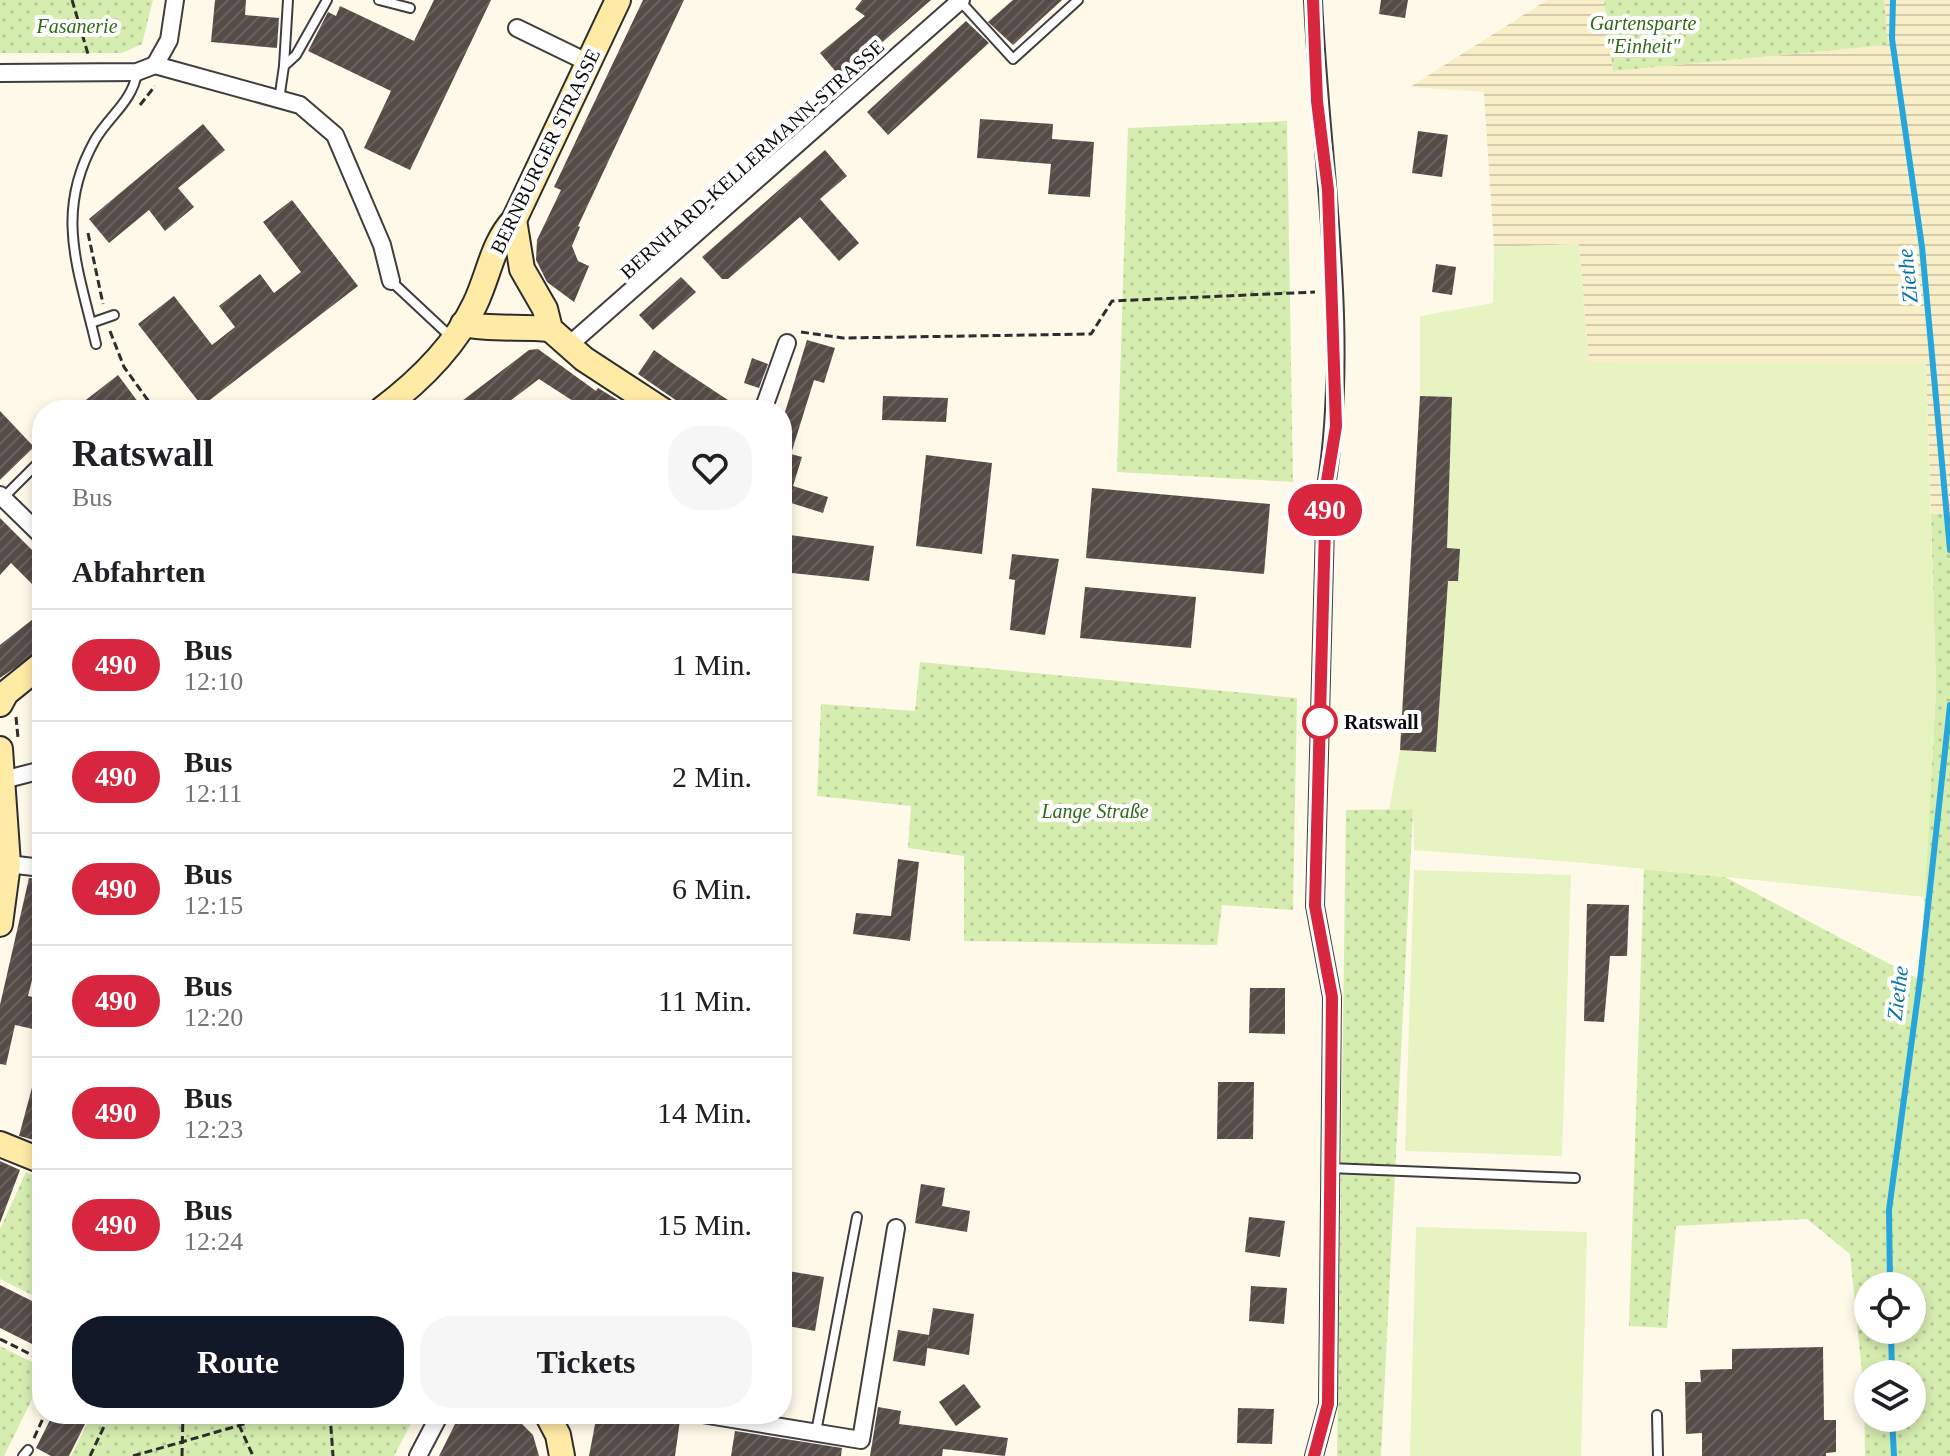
<!DOCTYPE html>
<html lang="de">
<head>
<meta charset="utf-8">
<style>
  body { margin:0; font-family:"Times New Roman",serif; background:#f6f6f6; color:#202124; height:100vh; display:flex; flex-direction:column; font-size:30px; white-space:nowrap }
  * { box-sizing:border-box; margin:0 }
  p { font-size:26px; color:#757577 }
  .icon { flex:none; width:44px; height:44px; fill:none; stroke:currentColor; stroke-width:2; stroke-linecap:round; stroke-linejoin:round }
  .map { position:relative; flex:1; overflow:hidden }
  .side { position:absolute; left:32px; top:400px; width:760px; height:1024px; display:flex; flex-direction:column; background:#fff; border-radius:32px; box-shadow:0 4px 12px #0003 }
  .side>* { flex:none }
  .badge { padding:0 16px; border-radius:26px; font-size:28px; line-height:52px }
  .buttons { position:absolute; left:1854px; top:1272px; display:grid; gap:16px }
  .buttons a { display:grid; place-items:center; width:72px; height:72px; border-radius:50%; background:#fff; box-shadow:0 4px 12px #0003; font-size:40px }
  .map>.badge { position:absolute; translate:-50% -50%; box-shadow:0 0 0 4px #fff }
  h2 { padding:0 40px; font-size:30px; line-height:72px }
  .round { display:grid; place-items:center; flex:none; width:84px; height:84px; border-radius:32px; background:#f6f6f6 }
  .head { display:flex; align-items:center; justify-content:space-between; height:136px; padding:0 40px }
  h1 { font-size:38px; font-weight:700; line-height:60px }
  .button { display:flex; gap:16px; margin-top:auto; padding:16px 40px }
  .button a { flex:1; height:92px; border-radius:32px; background:#111827; color:#fff; font-size:32px; font-weight:700; line-height:92px; text-align:center }
  .button a+a { background:#f6f6f6; color:#202124 }
  ul { padding:0; list-style:none }
  li { display:flex; align-items:center; gap:24px; height:112px; padding:0 40px; border-top:2px solid #e0e0e0 }
  li div { flex:1 }
  li b { display:block; font-size:30px }
  li em { font-style:normal }
  li .badge { min-width:88px; font-weight:700; text-align:center }
  .map>svg:first-child { display:block }
</style>
</head>
<body>
<div class="map">
<svg width="1950" height="1456" viewBox="0 0 1950 1456">
  <defs>
    <pattern id="farmland-rules" width="6" height="5" patternUnits="userSpaceOnUse" patternTransform="scale(2)"><rect width="6" height="5" fill="#f8eec7"/><path d="M0 2.5h6" fill="none" stroke="#d3cbaa"/></pattern>
    <pattern id="green-dots" width="8" height="8" patternUnits="userSpaceOnUse" patternTransform="scale(2)"><rect width="8" height="8" fill="#d6edb0"/><path d="M2 2h.1M6 6h.1" fill="none" stroke="#b6ca96" stroke-width="1.8" stroke-linecap="round"/></pattern>
    <pattern id="building-hatch" width="6" height="6" patternUnits="userSpaceOnUse" patternTransform="scale(2)"><rect width="6" height="6" fill="#554b47"/><path d="M-1 1l2-2M0 6l6-6M5 7l2-2" fill="none" stroke="#68605d"/></pattern>
  </defs>
  <rect width="100%" height="100%" fill="#fff9ea"/>
  <polygon fill="url(#farmland-rules)" points="1547,0 1604,0 1613,71 1888,45 1884,0 1950,0 1950,514 1931,514 1926,363 1589,362 1579,244 1494,247 1484,92 1410,87"/>
  <g fill="url(#green-dots)" fill-rule="evenodd">
    <polygon points="0,0 153,0 142,44 122,53 0,53"/>
    <polygon points="1604,0 1884,0 1888,45 1613,71"/>
    <polygon points="1287,121 1293,482 1117,472 1128,128"/>
    <path d="M1931,514H1950V1456H1865L1864,1392L1850,1254L1807,1219L1676,1226L1667,1328L1629,1326L1644,869L1725,877L1920,980L1936,690ZM1868,1286H1912V1330H1868ZM1868,1374H1912V1418H1868Z"/>
    <polygon points="920,662 1297,698 1293,910 1222,905 1217,945 964,941 964,856 908,848 911,806 817,796 821,704 915,711"/>
    <polygon points="1413,809 1381,1456 1337,1456 1346,810"/>
    <polygon points="26,1172 42,1179 42,1300 0,1279 0,1229"/>
    <polygon points="0,1346 42,1367 42,1379 4,1456 0,1456"/>
    <polygon points="92,1414 416,1414 394,1456 71,1456"/>
  </g>
  <g fill="#e8f3c2">
    <polygon points="1579,244 1589,362 1926,363 1936,690 1925,897 1585,863 1414,850 1413,809 1389,810 1400,750 1420,396 1420,316 1493,303 1494,247"/>
    <polygon points="1414,870 1571,875 1562,1156 1405,1151"/>
    <polygon points="1416,1227 1587,1232 1581,1456 1410,1456"/>
  </g>
  <g fill="none" stroke-linecap="round" stroke-linejoin="round">
    <g stroke="#28a6db" stroke-width="6">
      <polyline points="1893,0 1892,39 1922,247 1950,550"/>
      <polyline points="1890,1286 1889,1210 1920,980 1950,705"/>
      <polyline points="1891,1330 1892,1374"/>
      <polyline points="1892,1418 1894,1456"/>
    </g>
  </g>
  <g fill="url(#building-hatch)">
    <polygon points="215,0 246,0 245,15 279,18 277,48 211,42"/>
    <polygon points="434,0 491,0 410,170 364,148 391,91 308,51 328,12 336,16 340,6 414,41"/>
    <polygon points="643,0 684,0 578,226 580,227 572,246 578,261 589,266 574,302 547,282 536,260 537,240 561,190 554,187"/>
    <polygon points="862,0 931,0 841,78 820,53 865,16 855,9"/>
    <polygon points="1013,0 1062,0 1013,45 988,22"/>
    <polygon points="1381,0 1408,0 1405,18 1379,14"/>
    <polygon points="966,21 989,43 888,135 867,112"/>
    <polygon points="980,119 1053,124 1052,139 1094,142 1090,197 1048,194 1051,164 977,158"/>
    <polygon points="203,124 225,150 178,188 194,207 165,231 149,210 109,243 89,219"/>
    <polygon points="1418,131 1448,135 1442,177 1412,173"/>
    <polygon points="825,150 847,176 820,199 859,243 839,261 800,217 728,279 722,279 702,257"/>
    <polygon points="292,200 358,286 202,406 138,324 174,296 212,345 235,327 219,306 260,274 274,293 301,272 263,222"/>
    <polygon points="1436,264 1456,267 1452,295 1432,292"/>
    <polygon points="681,277 696,292 653,330 639,315"/>
    <polygon points="807,340 835,348 824,383 814,380 791,454 802,457 793,486 828,497 823,513 788,502 786,509 782,509 782,422"/>
    <polygon points="538,349 596,391 598,388 634,410 587,410 539,379 498,410 450,410 529,350"/>
    <polygon points="654,350 675,365 743,410 691,410 677,401 638,374"/>
    <polygon points="752,358 768,364 759,388 744,383"/>
    <polygon points="118,375 144,410 73,410"/>
    <polygon points="883,396 948,398 946,422 882,420"/>
    <polygon points="1420,396 1452,397 1447,548 1460,549 1458,581 1448,581 1436,752 1400,750"/>
    <polygon points="0,411 34,447 0,480"/>
    <polygon points="926,455 992,463 982,554 916,546"/>
    <polygon points="1092,488 1270,504 1264,574 1086,558"/>
    <polygon points="0,518 42,560 42,594 11,563 0,575"/>
    <polygon points="782,534 874,546 869,581 782,572"/>
    <polygon points="1012,554 1059,559 1045,635 1010,630 1015,580 1009,579"/>
    <polygon points="1085,587 1196,597 1191,648 1080,638"/>
    <polygon points="42,612 42,649 0,678 0,645"/>
    <polygon points="898,859 919,862 910,941 853,934 856,913 891,916"/>
    <polygon points="29,878 42,879 42,970 35,968 28,996 42,999 42,1031 15,1025 6,1065 0,1064 0,1005"/>
    <polygon points="1587,904 1629,905 1627,956 1610,956 1604,1022 1584,1021"/>
    <polygon points="1250,988 1285,988 1285,1034 1249,1033"/>
    <polygon points="37,1069 42,1070 42,1142 19,1136"/>
    <polygon points="1218,1082 1254,1082 1253,1139 1217,1139"/>
    <polygon points="0,1161 20,1170 0,1223"/>
    <polygon points="921,1184 945,1188 942,1206 970,1211 967,1232 915,1223"/>
    <polygon points="1249,1217 1285,1221 1280,1257 1245,1252"/>
    <polygon points="782,1270 824,1277 815,1331 782,1325"/>
    <polygon points="0,1285 42,1306 42,1349 0,1328"/>
    <polygon points="1251,1286 1287,1288 1284,1324 1249,1321"/>
    <polygon points="933,1308 974,1314 969,1355 927,1348"/>
    <polygon points="898,1330 929,1335 925,1366 893,1361"/>
    <polygon points="1823,1347 1824,1420 1836,1420 1836,1452 1826,1453 1826,1456 1702,1456 1702,1433 1686,1434 1685,1382 1701,1382 1700,1370 1732,1369 1732,1349"/>
    <polygon points="964,1384 981,1407 956,1426 939,1402"/>
    <polygon points="878,1407 901,1411 899,1424 1008,1438 1005,1456 943,1449 942,1456 870,1456"/>
    <polygon points="1238,1408 1274,1409 1272,1444 1237,1443"/>
    <polygon points="53,1414 90,1414 69,1456 51,1456 36,1448"/>
    <polygon points="460,1414 512,1414 533,1435 539,1456 439,1456"/>
    <polygon points="597,1414 645,1414 680,1420 675,1456 589,1456"/>
    <polygon points="735,1431 842,1448 841,1456 731,1456"/>
  </g>
  <g fill="none" stroke-linecap="round" stroke-linejoin="round">
    <g stroke="#3e3e3e" stroke-width="12">
      <g id="lane">
        <polyline points="379,0 410,8"/>
        <polyline points="960,1 1013,59 1078,0"/>
        <polyline points="284,66 288,0"/>
        <polyline points="279,100 284,66 296,55 327,0"/>
        <polyline points="391,281 452,338"/>
        <polyline points="91,323 114,315"/>
        <path d="M96,344C78,267 54,213 95,140C109,116 132,102 137,73"/>
        <polyline points="3,498 41,460"/>
        <polyline points="1329,1168 1575,1178"/>
        <polyline points="1657,1415 1658,1456"/>
        <polyline points="816,1432 857,1217"/>
        <polyline points="23,1456 28,1450"/>
      </g>
    </g>
    <g stroke="#3e3e3e" stroke-width="20">
      <g id="street">
        <path d="M1313,0C1320,157 1351,332 1326,487L1315,906L1332,997L1328,1404L1314,1456"/>
        <polyline points="517,28 589,63"/>
        <polyline points="155,65 300,105 335,135 382,245 391,281"/>
        <polyline points="155,65 169,40 175,0"/>
        <polyline points="0,73 137,72 155,65"/>
        <polyline points="568,346 961,0"/>
        <polyline points="763,410 787,343"/>
        <polyline points="0,495 42,536"/>
        <polyline points="3,780 42,770"/>
        <polyline points="8,864 42,868"/>
        <polyline points="702,1414 861,1440 896,1228"/>
        <polyline points="418,1456 440,1414"/>
      </g>
    </g>
    <g stroke="#2d2d2d" stroke-width="28">
      <g id="secondary">
        <polyline points="514,220 522,269 545,309 550,329 584,359 662,410"/>
        <path d="M463,324C492,330 520,326 550,329"/>
        <path d="M381,410C417,383 455,346 475,304C489,275 492,244 514,220L618,0"/>
        <polyline points="0,704 6,693 42,664"/>
        <polyline points="0,749 8,864 0,924"/>
        <polyline points="0,1144 42,1161"/>
        <polyline points="547,1414 558,1435 562,1456"/>
      </g>
    </g>
    <g stroke="#2d2d2d" stroke-width="3" stroke-dasharray="8 4" stroke-linecap="butt">
      <polyline points="72,0 88,54"/>
      <polyline points="140,105 155,86"/>
      <polyline points="88,233 103,304"/>
      <polyline points="110,331 124,367 155,410"/>
      <polyline points="801,332 843,338 1091,334 1112,301 1315,292"/>
      <polyline points="16,717 18,738"/>
      <polyline points="0,1339 42,1360"/>
      <polyline points="234,1414 253,1456"/>
      <polyline points="330,1414 333,1456"/>
      <polyline points="34,1438 45,1414"/>
      <polyline points="90,1456 110,1414"/>
      <polyline points="133,1456 279,1414"/>
      <polyline points="182,1456 183,1414"/>
    </g>
    <use href="#lane" stroke="#fff" stroke-width="8"/>
    <use href="#street" stroke="#fff" stroke-width="16"/>
    <use href="#secondary" stroke="#ffeba5" stroke-width="24"/>
  </g>
  <g fill="none" stroke-linecap="round" stroke-linejoin="round">
    <g stroke="#fff" stroke-width="18">
      <polyline id="line" points="1313,0 1317,101 1328,190 1336,426 1326,487 1315,906 1332,997 1328,1404 1314,1456"/>
    </g>
    <use href="#line" stroke="#d7263d" stroke-width="12"/>
  </g>
  <circle fill="#fff" stroke="#d7263d" stroke-width="4" cx="1320" cy="722" r="16"/>
  <g text-anchor="middle" stroke-width="8" stroke-linejoin="round" paint-order="stroke">
    <g font-size="20" font-style="italic" fill="#306916" stroke="#fff">
      <text x="1643" y="30">Gartensparte<tspan x="1643" dy="23">"Einheit"</tspan></text>
      <text x="77" y="33">Fasanerie</text>
      <text x="1095" y="818">Lange Straße</text>
    </g>
    <g font-size="20" fill="#0b0b0b" stroke="#fff">
      <text transform="translate(545 151) rotate(-64)" y="7">BERNBURGER STRASSE</text>
      <text transform="translate(752 159) rotate(-42)" y="7">BERNHARD-KELLERMANN-STRASSE</text>
    </g>
    <g font-size="20" font-weight="bold" fill="#0b0b0b" stroke="#fff" text-anchor="start">
      <text x="1344" y="729">Ratswall</text>
    </g>
    <g font-size="22" font-style="italic" fill="#0974a8" stroke="#fff">
      <text transform="translate(1907 276) rotate(-96)" y="8">Ziethe</text>
      <text transform="translate(1897 993) rotate(-83)" y="8">Ziethe</text>
    </g>
  </g>
</svg>
<div class="buttons">
<a><svg class="icon" aria-label="locate" viewBox="0 0 24 24"><circle cx="12" cy="12" r="6"/><path d="M12 2v4M12 18v4M2 12h4M18 12h4"/></svg></a>
<a><svg class="icon" aria-label="layers" viewBox="0 0 24 24"><path d="M12 4l9 5-9 5-9-5zM3 14l9 5 9-5"/></svg></a>
</div>
<b class="badge" style="left:1325px;top:510px;background:#d7263d;color:#fff">490</b>
<section class="side">
<div class="head"><div><h1>Ratswall</h1><p>Bus</p></div><a class="round"><svg class="icon" aria-label="heart" viewBox="0 0 24 24"><path d="M12 20l-8-8c-3-5 5-10 8-4 3-6 11-1 8 4z"/></svg></a></div>
<h2>Abfahrten</h2>
<ul>
<li><span class="badge" style="background:#d7263d;color:#fff">490</span><div><b>Bus</b><p>12:10</p></div><em>1 Min.</em></li>
<li><span class="badge" style="background:#d7263d;color:#fff">490</span><div><b>Bus</b><p>12:11</p></div><em>2 Min.</em></li>
<li><span class="badge" style="background:#d7263d;color:#fff">490</span><div><b>Bus</b><p>12:15</p></div><em>6 Min.</em></li>
<li><span class="badge" style="background:#d7263d;color:#fff">490</span><div><b>Bus</b><p>12:20</p></div><em>11 Min.</em></li>
<li><span class="badge" style="background:#d7263d;color:#fff">490</span><div><b>Bus</b><p>12:23</p></div><em>14 Min.</em></li>
<li><span class="badge" style="background:#d7263d;color:#fff">490</span><div><b>Bus</b><p>12:24</p></div><em>15 Min.</em></li>
</ul>
<div class="button"><a>Route</a><a>Tickets</a></div>
</section>
</div>
</body>
</html>
